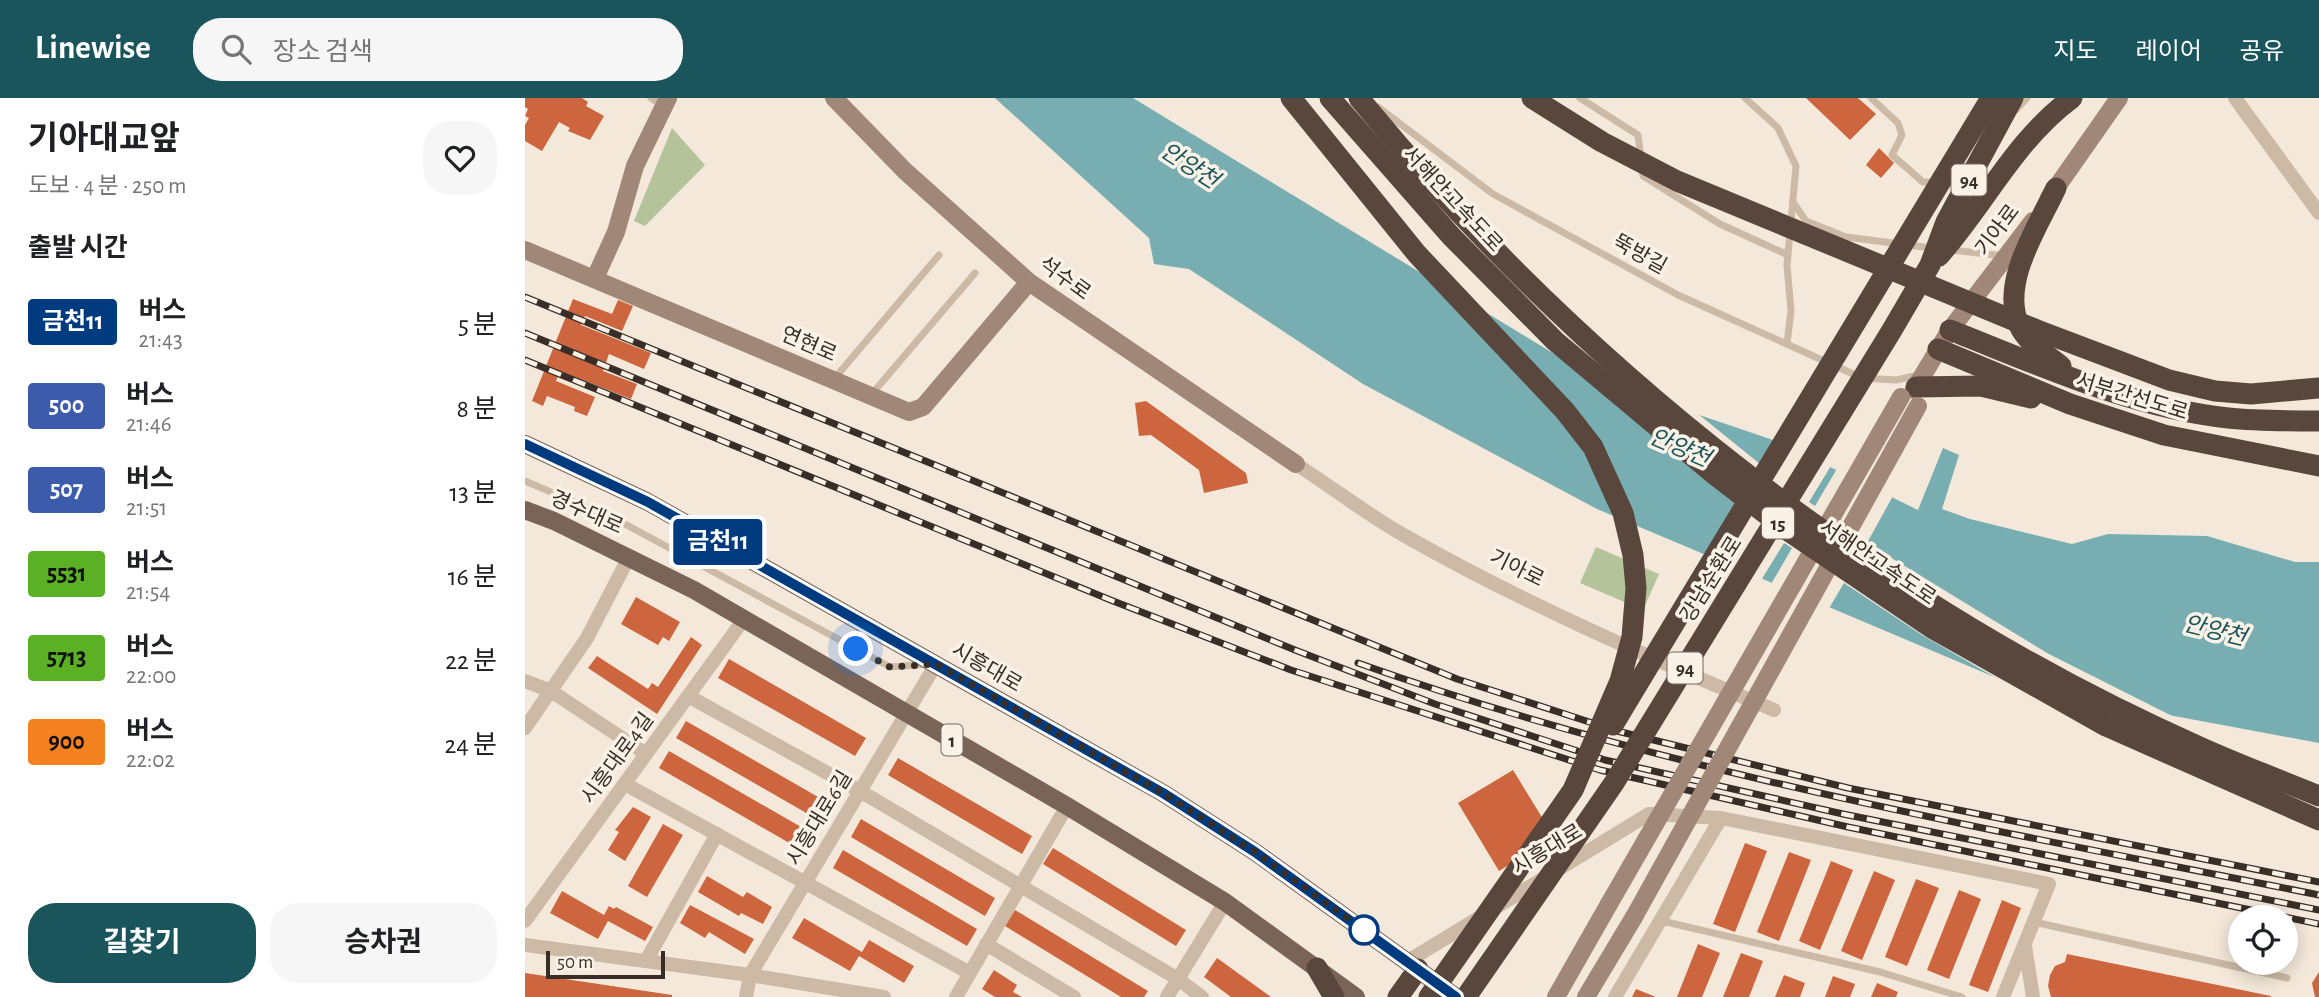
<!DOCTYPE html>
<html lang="ko">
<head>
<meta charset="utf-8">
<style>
  body { margin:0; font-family:"Alegreya Sans","Noto Sans KR",sans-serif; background:#f6f6f6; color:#202124; height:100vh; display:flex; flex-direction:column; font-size:26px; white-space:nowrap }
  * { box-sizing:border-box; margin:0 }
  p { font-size:23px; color:#757577 }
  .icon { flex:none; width:38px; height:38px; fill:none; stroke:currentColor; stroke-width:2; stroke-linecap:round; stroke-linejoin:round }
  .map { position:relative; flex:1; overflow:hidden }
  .drawer { display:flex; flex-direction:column; background:#fff; width:525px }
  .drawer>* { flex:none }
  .badge { padding:0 14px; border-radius:5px; font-size:24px; line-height:46px }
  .fabs { position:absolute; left:1703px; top:807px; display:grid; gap:14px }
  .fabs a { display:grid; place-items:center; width:70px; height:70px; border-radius:50%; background:#fff; box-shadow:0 4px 18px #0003; font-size:35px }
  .scale { position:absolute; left:21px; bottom:18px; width:119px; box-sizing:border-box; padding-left:7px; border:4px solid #382d27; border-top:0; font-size:19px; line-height:24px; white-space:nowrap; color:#382d27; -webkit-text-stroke:5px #fbf2e7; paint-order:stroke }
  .you { position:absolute; width:35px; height:35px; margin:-18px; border:5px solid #fff; border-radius:50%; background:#1a73e8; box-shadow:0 0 0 10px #1a73e833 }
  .map>.badge { position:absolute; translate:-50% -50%; box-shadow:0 0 0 4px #fff }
  h2 { padding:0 28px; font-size:26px; line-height:63px }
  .round { display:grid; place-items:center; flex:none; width:74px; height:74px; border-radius:28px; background:#f6f6f6 }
  .headline { display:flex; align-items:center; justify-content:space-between; height:119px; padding:0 28px }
  h1 { font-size:33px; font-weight:700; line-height:52px }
  .cta { display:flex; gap:14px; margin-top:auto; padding:14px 28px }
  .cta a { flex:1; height:80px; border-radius:28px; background:#1a555c; color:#fff; font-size:28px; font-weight:700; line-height:80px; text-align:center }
  .cta a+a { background:#f6f6f6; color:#202124 }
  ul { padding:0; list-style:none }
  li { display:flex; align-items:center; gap:21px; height:84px; padding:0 28px }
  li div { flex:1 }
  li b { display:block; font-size:26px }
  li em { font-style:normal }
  li .badge { min-width:77px; font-weight:700; text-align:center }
  header { display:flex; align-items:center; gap:42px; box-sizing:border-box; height:98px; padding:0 35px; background:#1a555c; color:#fff }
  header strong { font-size:33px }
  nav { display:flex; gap:38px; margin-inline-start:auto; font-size:24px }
  .search { width:490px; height:63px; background:#f6f6f6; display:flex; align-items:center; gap:18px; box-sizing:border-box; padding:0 24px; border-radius:28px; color:#757577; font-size:26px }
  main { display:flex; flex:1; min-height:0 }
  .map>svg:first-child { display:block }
</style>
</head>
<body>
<header>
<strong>Linewise</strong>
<div class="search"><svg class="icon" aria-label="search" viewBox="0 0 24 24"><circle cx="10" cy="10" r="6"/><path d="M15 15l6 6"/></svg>장소 검색</div>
<nav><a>지도</a><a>레이어</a><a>공유</a></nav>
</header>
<main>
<section class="drawer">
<div class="headline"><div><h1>기아대교앞</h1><p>도보 · 4 분 · 250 m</p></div><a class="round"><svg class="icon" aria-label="heart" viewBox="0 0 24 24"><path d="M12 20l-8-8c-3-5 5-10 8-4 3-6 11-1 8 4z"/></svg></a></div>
<h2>출발 시간</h2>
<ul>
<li><span class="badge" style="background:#003b80;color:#fff">금천11</span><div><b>버스</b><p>21:43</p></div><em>5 분</em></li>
<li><span class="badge" style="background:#3d5bab;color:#fff">500</span><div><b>버스</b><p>21:46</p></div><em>8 분</em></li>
<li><span class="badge" style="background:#3d5bab;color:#fff">507</span><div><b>버스</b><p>21:51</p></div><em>13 분</em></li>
<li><span class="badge" style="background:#5bb025;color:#111">5531</span><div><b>버스</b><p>21:54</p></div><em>16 분</em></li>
<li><span class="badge" style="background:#5bb025;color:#111">5713</span><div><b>버스</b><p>22:00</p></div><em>22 분</em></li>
<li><span class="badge" style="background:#f58220;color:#111">900</span><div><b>버스</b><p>22:02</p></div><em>24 분</em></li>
</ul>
<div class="cta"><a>길찾기</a><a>승차권</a></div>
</section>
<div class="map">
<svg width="1794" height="899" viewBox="0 0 1794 899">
  <rect width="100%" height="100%" fill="#f3e8da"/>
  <g fill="#b4c399">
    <polygon points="147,30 180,67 120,128 109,123"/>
    <polygon points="1071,449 1134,476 1118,512 1055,485"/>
  </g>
  <polygon fill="#78aeb2" points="470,0 608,0 1074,283 1254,344 1393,412 1418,350 1434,357 1417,411 1445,421 1547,446 1583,436 1682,438 1770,464 1794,464 1794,645 1493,589 1072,411 838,286 664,171 629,166 624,140"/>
  <polygon fill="#f3e8da" points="1076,279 1167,311 1235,366 1256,341 1307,366 1284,404 1290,408 1313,369 1369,396 1342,445 1522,555 1663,626 1603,615 1536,585 1492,592 1397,537 1319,485 1303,512 1245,488 1267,450 1259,445 1235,484 1180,460 1212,407"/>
  <g fill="#cd663e">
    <polygon points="0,0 57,0 63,4 61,8 79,18 65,42 43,33 45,30 34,24 17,53 0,43 0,27 4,20 0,18 3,11 0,9"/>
    <polygon points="1281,0 1333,0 1351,16 1325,42"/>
    <polygon points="1354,50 1369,65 1356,80 1341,67"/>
    <polygon points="48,201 87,216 93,202 108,208 97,233 60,218 56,227 126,255 119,271 84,256 78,273 112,286 106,301 35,273 31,283 70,299 62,318 49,313 50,309 22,298 18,308 7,303"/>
    <polygon points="621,303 721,375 723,385 679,395 674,372 626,337 614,338 610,305"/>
    <polygon points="111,499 155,524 144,543 138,539 133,547 96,526"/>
    <polygon points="166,539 177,547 132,616 63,570 72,558 123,591 127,585 133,589"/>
    <polygon points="204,561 341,640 330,658 193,580"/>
    <polygon points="161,623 307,707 297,724 151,640"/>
    <polygon points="144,653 290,737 280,754 134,670"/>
    <polygon points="373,660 507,738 497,756 363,677"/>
    <polygon points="988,672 1029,739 974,773 933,705"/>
    <polygon points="108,709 126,719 100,763 83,752 94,734 90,732"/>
    <polygon points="336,721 470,800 460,818 326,739"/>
    <polygon points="138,726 158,737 122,799 103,788"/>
    <polygon points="1220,745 1242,753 1210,834 1188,826"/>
    <polygon points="528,750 661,832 651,848 518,766"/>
    <polygon points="318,752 452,831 442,848 308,770"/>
    <polygon points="1264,754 1286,762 1254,843 1232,834"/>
    <polygon points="1306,763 1328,772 1295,852 1274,843"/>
    <polygon points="1349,773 1370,782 1337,862 1316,853"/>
    <polygon points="182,778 218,799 222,794 247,809 238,826 216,815 214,818 173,794"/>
    <polygon points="1391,781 1414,790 1382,868 1360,859"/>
    <polygon points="1434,792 1456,801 1424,881 1402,872"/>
    <polygon points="37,793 79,817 84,808 89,811 91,809 128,829 120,843 83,823 73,841 25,815"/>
    <polygon points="1477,802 1496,810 1463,894 1444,887"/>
    <polygon points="165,807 229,841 220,856 184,834 180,840 155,825"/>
    <polygon points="490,812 623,893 619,899 596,899 480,828"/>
    <polygon points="279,820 337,854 344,842 389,868 379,885 334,858 325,873 267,840"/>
    <polygon points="1173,846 1195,855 1177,899 1152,899"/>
    <polygon points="1216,855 1238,863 1224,899 1198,899"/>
    <polygon points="1542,856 1746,898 1746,899 1526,899 1523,888 1525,877 1530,868 1540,864"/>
    <polygon points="692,860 746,899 706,899 679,879"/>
    <polygon points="469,872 492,887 488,894 497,899 470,899 457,891"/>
    <polygon points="1794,874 1794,899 1790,899 1787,885"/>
    <polygon points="0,875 147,897 147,899 0,899"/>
    <polygon points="1259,877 1280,885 1275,899 1250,899"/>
    <polygon points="1308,878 1330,886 1325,899 1300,899"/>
    <polygon points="1352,885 1373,894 1371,899 1346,899"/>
    <polygon points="1111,891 1131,899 1107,899"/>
  </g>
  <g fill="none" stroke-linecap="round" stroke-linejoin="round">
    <g stroke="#ccb9a6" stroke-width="7">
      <polyline points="126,0 137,8"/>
      <polyline points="1055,0 1113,37 1118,78 1195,126 1263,157"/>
      <polyline points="1220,0 1253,30 1271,68 1262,167 1266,213 1262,246"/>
      <polyline points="1346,0 1373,25 1377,37 1367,57 1398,84 1410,84"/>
      <polyline points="853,9 968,96 1153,197 1337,280 1371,282 1394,277"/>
      <polyline points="1491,12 1502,0"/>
      <polyline points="1268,104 1281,123 1321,139 1407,150"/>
      <polyline points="1426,152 1480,158"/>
      <polyline points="309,281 414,157"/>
      <polyline points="346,297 450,175"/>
      <polyline points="0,383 98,425 365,569 403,566"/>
      <polyline points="1137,823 1355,874 1437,899"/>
      <polyline points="1509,824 1762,880"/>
    </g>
    <g stroke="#ccb9a6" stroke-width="14">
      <polyline points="1710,0 1794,115"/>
      <path d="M771,366C808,390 844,418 882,439C1000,506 1125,560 1249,612"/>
      <polyline points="0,583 26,593 121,656"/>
      <polyline points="163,598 335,693 653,881 677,899"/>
      <polyline points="0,630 62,540 104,459"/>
      <polyline points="100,686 443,874"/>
      <polyline points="0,823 219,521"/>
      <polyline points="461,846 549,899"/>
      <polyline points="0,847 225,877 359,899"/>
      <polyline points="1500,848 1508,899"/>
      <polyline points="121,863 192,736"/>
      <polyline points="883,863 1124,716 1196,720 1524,786 1478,899"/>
      <polyline points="221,899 225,877 411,566"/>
      <polyline points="431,899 542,708"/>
      <polyline points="642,899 700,804"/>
      <polyline points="1090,899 1196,720"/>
    </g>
    <g stroke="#a08777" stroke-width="18">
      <polyline points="309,0 380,73 504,184 771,366"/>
      <polyline points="1524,100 1594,0"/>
      <polyline points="0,152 384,314 398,309 504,184"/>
      <polyline points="70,180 91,134 110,68 143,0"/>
      <polyline points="1389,292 1425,232 1508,123"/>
      <polyline points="1031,899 1084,806"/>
      <polyline points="1061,899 1109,819"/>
    </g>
    <g stroke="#7a6457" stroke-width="18">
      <polyline points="0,346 123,404 638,695 730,754 931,899"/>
      <polyline points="0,412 29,423 169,492 542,708 700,804 831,899"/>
    </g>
    <g stroke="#59473e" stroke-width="21">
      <path d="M1531,90C1513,129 1475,184 1494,227C1501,244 1522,257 1536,268"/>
      <path d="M1425,232C1514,267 1607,310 1703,320C1733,323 1764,323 1794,323"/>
      <polyline points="1413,251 1545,306 1639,337 1794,368"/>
      <polyline points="1391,289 1456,288 1506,300"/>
      <polyline points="792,870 809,899"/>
      <polyline points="873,899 893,871"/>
    </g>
    <g stroke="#382d27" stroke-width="7">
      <g id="rail">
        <polyline points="0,199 932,581 1092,633 1323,690 1794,784"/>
        <polyline points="0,235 770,552 910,606 1080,662 1318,716 1794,812"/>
        <polyline points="0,262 588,503 766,572 1075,672 1323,729 1794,826"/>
        <path d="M833,565C1144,676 1471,732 1794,797"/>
      </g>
    </g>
    <use href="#rail" stroke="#fbf2e7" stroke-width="4.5" stroke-dasharray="13" stroke-linecap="butt"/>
    <g stroke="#a08777" stroke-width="18">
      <polyline points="1084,806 1376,299"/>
      <polyline points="1109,819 1393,308"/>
    </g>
    <g stroke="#59473e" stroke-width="21">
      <polyline points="766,0 892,156 1040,313 1068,349 1098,415 1108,457 1111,490 1107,539 1095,583 1048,692 904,899"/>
      <polyline points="805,0 926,138 1030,243 1190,377 1262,432 1407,530 1581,628 1794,722"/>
      <path d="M834,0C1054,269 1358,510 1677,650C1715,667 1755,682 1794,698"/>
      <polyline points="1007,0 1077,44 1152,83 1512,232 1644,282 1690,293 1726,296 1794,290"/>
      <path d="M1414,158C1460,106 1490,42 1547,0"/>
      <polyline points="1088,627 1466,0"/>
      <polyline points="941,899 1089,685 1367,232 1405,167 1421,124 1488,0"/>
    </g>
  </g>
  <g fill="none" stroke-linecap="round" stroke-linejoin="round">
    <g stroke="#fff" stroke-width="16">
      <polyline id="line" points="0,346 123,404 638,695 730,754 931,899"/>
    </g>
    <use href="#line" stroke="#003b80" stroke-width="10"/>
    <polyline stroke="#382d27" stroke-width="7" stroke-dasharray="0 12.6" points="331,551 365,569 411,566 638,695 730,754 839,832"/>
  </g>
  <circle fill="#fff" stroke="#003b80" stroke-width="3.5" cx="839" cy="832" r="14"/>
  <g text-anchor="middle" stroke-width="7" stroke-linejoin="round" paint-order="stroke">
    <g fill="#fbf2e7" stroke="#726861" stroke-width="2">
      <rect x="1426.5" y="66.5" width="35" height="31" rx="5"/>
      <rect x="1237" y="409.5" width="32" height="31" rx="5"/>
      <rect x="1142.5" y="554.5" width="35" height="31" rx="5"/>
      <rect x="416.5" y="626.5" width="21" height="31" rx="5"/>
    </g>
    <g font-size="19" font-weight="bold" fill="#382d27">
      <text x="1444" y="89">94</text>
      <text x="1253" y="432">15</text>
      <text x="1160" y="577">94</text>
      <text x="427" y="649">1</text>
    </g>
    <g font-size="21" fill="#382d27" stroke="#fbf2e7">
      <text transform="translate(928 101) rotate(47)" y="7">서해안고속도로</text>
      <text transform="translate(1472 132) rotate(-53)" y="7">기아로</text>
      <text transform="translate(1115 156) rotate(29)" y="7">뚝방길</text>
      <text transform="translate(540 180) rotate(36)" y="7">석수로</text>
      <text transform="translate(284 246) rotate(23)" y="7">연현로</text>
      <text transform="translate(1607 298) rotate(17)" y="7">서부간선도로</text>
      <text transform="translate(62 414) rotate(24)" y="7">경수대로</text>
      <text transform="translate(1353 464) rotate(34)" y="7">서해안고속도로</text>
      <text transform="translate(992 470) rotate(26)" y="7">기아로</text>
      <text transform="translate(1186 481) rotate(-58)" y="7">강남순환로</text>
      <text transform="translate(462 569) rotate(30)" y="7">시흥대로</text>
      <text transform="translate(92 660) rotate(-54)" y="7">시흥대로4길</text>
      <text transform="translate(294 720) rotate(-59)" y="7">시흥대로6길</text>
      <text transform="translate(1022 751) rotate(-31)" y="7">시흥대로</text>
    </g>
    <g font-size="23" font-style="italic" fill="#1a555c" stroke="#fbf2e7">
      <text transform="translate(665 67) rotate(33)" y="8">안양천</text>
      <text transform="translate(1155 349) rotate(23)" y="8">안양천</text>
      <text transform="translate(1690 532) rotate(14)" y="8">안양천</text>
    </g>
  </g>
</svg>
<div class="fabs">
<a><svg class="icon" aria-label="locate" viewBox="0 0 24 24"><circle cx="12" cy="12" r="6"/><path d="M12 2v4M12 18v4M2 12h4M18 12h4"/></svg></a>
</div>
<div class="scale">50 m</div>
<div class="you" style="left:331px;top:551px"></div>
<b class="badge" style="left:193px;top:444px;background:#003b80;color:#fff">금천11</b>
</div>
</main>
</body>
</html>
